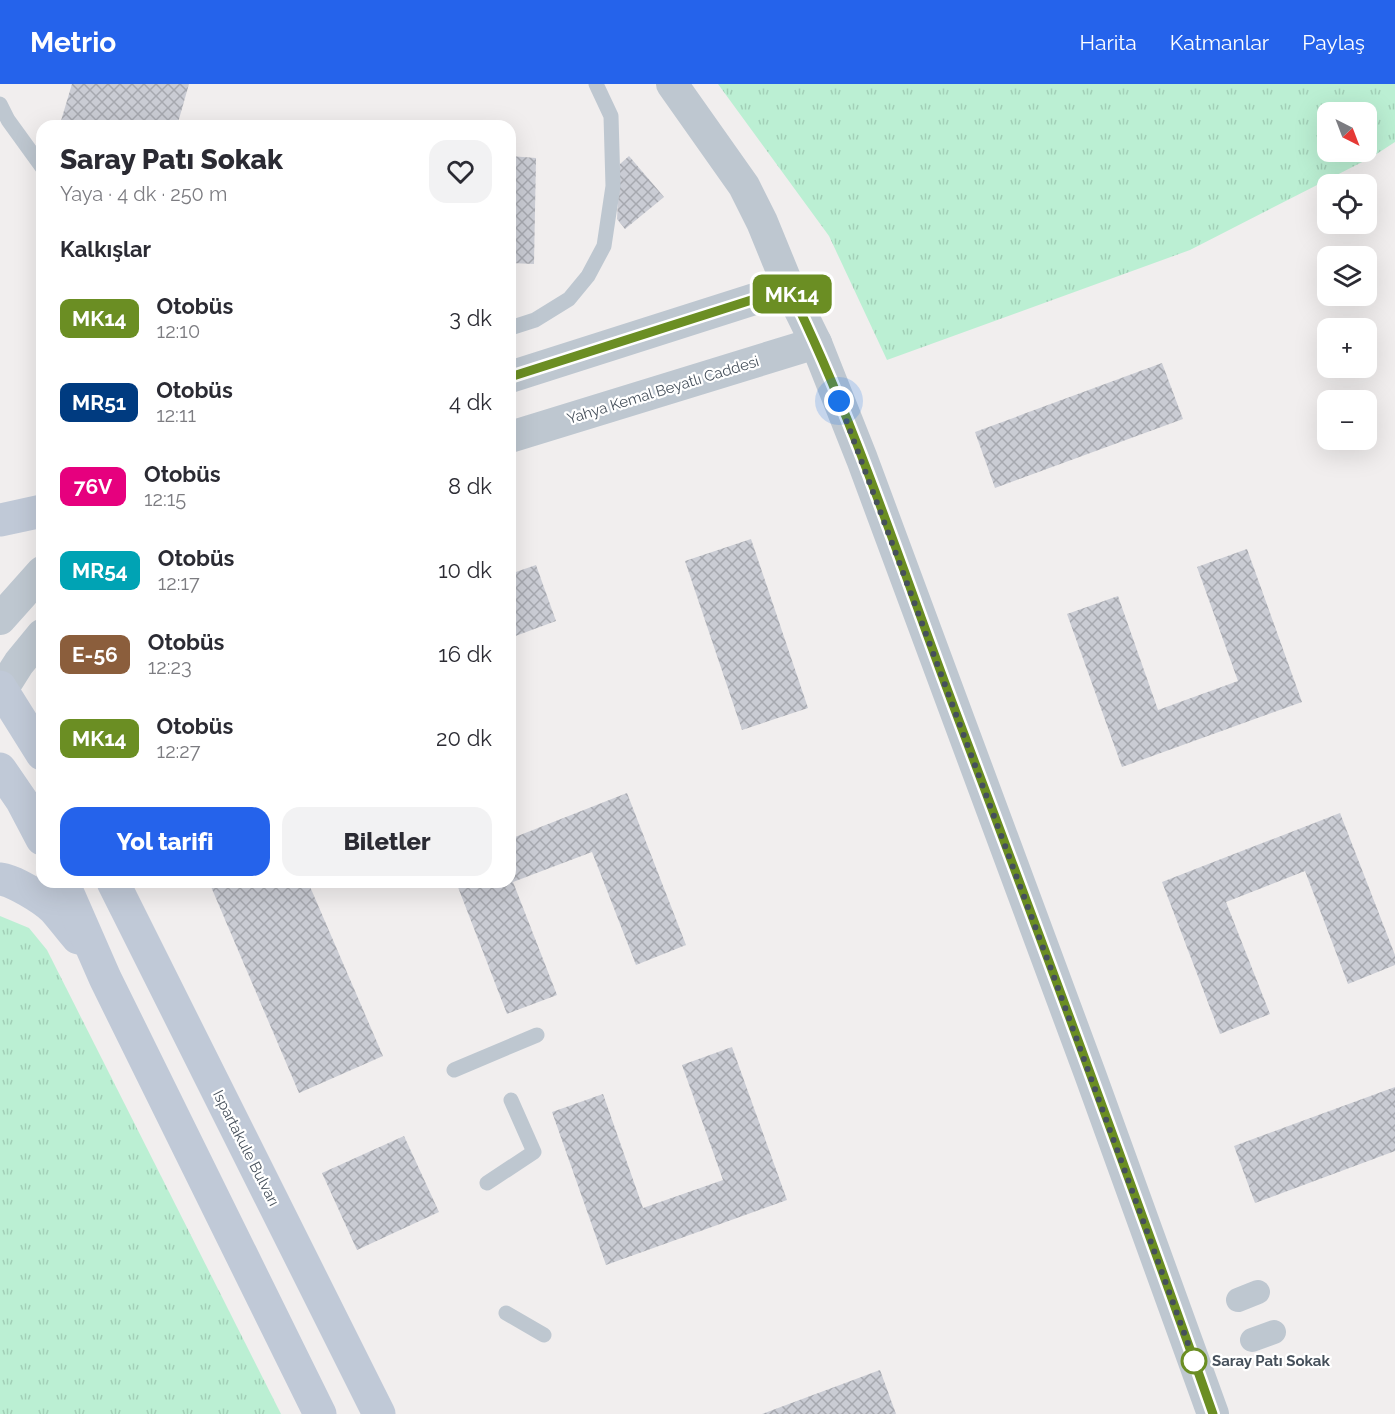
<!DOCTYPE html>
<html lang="tr">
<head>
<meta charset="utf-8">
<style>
  body { margin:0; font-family:Raleway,sans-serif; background:#f2f2f3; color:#2b2b33; height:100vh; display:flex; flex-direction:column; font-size:22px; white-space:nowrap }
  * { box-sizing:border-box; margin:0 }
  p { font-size:20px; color:#7c7c81 }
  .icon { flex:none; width:33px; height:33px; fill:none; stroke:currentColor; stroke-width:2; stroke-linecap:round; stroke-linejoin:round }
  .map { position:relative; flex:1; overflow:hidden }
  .side { position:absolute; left:36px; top:36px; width:480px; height:768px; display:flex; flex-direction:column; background:#fff; border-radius:18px; box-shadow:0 6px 24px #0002 }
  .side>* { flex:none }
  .badge { padding:0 12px; border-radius:9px; font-size:21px; line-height:39px }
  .needle { width:39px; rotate:138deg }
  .tools { position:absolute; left:1317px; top:18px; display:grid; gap:12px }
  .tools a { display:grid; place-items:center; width:60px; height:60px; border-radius:12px; background:#fff; box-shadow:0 6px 24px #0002; font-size:30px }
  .you { position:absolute; width:30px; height:30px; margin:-15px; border:4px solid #fff; border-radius:50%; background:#1a73e8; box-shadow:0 0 0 9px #1a73e833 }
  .map>.badge { position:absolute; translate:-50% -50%; box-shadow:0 0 0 3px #fff }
  h2 { padding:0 24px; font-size:22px; line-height:54px }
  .round { display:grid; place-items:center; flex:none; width:63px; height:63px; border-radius:18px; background:#f2f2f3 }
  .overview { display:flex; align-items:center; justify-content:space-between; height:102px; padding:0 24px }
  h1 { font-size:28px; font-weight:800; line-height:45px }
  .button { display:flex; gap:12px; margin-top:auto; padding:12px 24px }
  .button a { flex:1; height:69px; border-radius:18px; background:#2563eb; color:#fff; font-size:24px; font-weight:800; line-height:69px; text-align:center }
  .button a+a { background:#f2f2f3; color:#2b2b33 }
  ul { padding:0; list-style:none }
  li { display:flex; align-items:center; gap:18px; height:84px; padding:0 24px }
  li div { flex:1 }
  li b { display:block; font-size:22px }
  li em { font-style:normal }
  li .badge { min-width:66px; font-weight:700; text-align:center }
  header { display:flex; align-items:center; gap:36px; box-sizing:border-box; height:84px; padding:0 30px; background:#2563eb; color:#fff }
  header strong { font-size:28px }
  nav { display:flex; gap:33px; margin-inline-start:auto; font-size:21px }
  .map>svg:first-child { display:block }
</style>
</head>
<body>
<header>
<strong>Metrio</strong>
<nav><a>Harita</a><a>Katmanlar</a><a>Paylaş</a></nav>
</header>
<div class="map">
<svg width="1395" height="1330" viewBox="0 0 1395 1330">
  <defs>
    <pattern id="grass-tufts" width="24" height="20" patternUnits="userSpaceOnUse" patternTransform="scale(1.5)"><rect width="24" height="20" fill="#bbefd3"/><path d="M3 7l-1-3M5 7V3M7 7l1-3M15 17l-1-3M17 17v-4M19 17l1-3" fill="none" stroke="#a2cfb7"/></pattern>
    <pattern id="building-cross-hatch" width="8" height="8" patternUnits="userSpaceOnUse" patternTransform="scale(1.5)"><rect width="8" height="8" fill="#caccd4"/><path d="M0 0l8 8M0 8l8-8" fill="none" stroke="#a6a8af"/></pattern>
  </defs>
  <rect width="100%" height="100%" fill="#f1eeee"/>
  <g fill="url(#grass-tufts)" fill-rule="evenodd">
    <path d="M718,0H1395V58L1372,73L1190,166L887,276L829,152ZM1328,28H1366V68H1328Z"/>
    <polygon points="0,832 29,844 47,866 281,1330 0,1330"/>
  </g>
  <g fill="url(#building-cross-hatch)">
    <polygon points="72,0 189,0 177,42 68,42 60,40"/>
    <polygon points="510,72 536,74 534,180 510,179"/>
    <polygon points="629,72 664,113 625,145 617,135 620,80"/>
    <polygon points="1162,279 1183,335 995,404 975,348"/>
    <polygon points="751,455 808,624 742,646 685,477"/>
    <polygon points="1247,465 1302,618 1122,683 1067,530 1118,512 1158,626 1238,597 1197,483"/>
    <polygon points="536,481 556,537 510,554 510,490"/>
    <polygon points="627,709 686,861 636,881 592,768 534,790 513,798 557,911 507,930 456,798 510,798 510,755"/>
    <polygon points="1340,729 1395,871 1395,881 1348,900 1305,787 1226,818 1270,930 1220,950 1162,798"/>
    <polygon points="209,798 308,798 383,972 299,1009"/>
    <polygon points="732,963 787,1116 606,1181 552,1028 603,1010 643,1124 723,1096 682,981"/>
    <polygon points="1395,1003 1395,1067 1255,1119 1234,1062"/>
    <polygon points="404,1052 439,1128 357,1166 322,1089"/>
    <polygon points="880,1286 896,1330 762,1330"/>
  </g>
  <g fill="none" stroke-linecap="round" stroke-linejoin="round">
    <g stroke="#bec7d0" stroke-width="15">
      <polyline points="0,20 8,36 42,83"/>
      <polyline points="510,244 535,236 569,215 588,192 604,162 613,102 611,32 596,0"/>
      <polyline points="454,986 537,951"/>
      <polyline points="487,1099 534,1068 511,1016"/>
      <polyline points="506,1229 544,1251"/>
    </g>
    <g stroke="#bec7d0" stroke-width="24">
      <polyline points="1238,1216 1258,1208"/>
      <polyline points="1252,1256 1274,1248"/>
    </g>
    <g stroke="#bec7d0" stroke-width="32">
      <polyline points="672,0 744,102 762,138 789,204 816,259 862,375 1090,990 1213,1330"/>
      <polyline points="510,293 789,204"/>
      <polyline points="510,353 816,259"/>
      <polyline points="0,535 42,488"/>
      <polyline points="0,609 19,579 42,551"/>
    </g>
    <g stroke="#c0c9d7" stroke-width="33">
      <polyline points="0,436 42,427"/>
      <polyline points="0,603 42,670"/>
      <polyline points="0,685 22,717 42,755"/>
      <path d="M0,795C13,796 44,815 54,825C62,834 70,845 78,854"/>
      <polyline points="63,798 105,894 320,1330"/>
      <polyline points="113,798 379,1330"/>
    </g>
  </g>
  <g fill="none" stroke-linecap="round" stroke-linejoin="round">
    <g stroke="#fff" stroke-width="14">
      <path id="line" d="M510,293L789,204C856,340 902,485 955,626C1043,860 1130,1094 1213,1330"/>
    </g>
    <use href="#line" stroke="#6b8e23" stroke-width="9"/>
    <polyline stroke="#46505b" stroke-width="6" stroke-dasharray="0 10.8" points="839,317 1051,885 1198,1287 1194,1277"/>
  </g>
  <circle fill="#fff" stroke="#6b8e23" stroke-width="3" cx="1194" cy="1277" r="12"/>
  <g text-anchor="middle" stroke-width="4.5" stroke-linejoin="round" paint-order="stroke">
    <g font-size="15" fill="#46505b" stroke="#fff">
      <text transform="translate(663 306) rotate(-17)" y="5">Yahya Kemal Beyatlı Caddesi</text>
      <text transform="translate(246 1064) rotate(63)" y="5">Ispartakule Bulvarı</text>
    </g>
    <g font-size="15" font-weight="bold" fill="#46505b" stroke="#fff" text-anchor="start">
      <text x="1212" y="1282">Saray Patı Sokak</text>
    </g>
  </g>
</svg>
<div class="tools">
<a><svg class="needle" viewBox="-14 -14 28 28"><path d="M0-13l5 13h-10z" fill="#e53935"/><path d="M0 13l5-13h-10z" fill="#7c7c81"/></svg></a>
<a><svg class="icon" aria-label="locate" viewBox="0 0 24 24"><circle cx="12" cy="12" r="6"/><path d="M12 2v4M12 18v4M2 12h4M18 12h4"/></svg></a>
<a><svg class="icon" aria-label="layers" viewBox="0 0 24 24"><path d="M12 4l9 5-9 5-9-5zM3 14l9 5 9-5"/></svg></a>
<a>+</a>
<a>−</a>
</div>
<div class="you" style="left:839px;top:317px"></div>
<b class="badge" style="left:792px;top:210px;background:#6b8e23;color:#fff">MK14</b>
<section class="side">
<div class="overview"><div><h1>Saray Patı Sokak</h1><p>Yaya · 4 dk · 250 m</p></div><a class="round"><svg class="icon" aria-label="heart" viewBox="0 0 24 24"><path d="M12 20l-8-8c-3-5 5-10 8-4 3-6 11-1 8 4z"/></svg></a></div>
<h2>Kalkışlar</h2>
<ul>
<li><span class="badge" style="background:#6b8e23;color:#fff">MK14</span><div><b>Otobüs</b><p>12:10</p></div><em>3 dk</em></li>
<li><span class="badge" style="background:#003b80;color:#fff">MR51</span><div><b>Otobüs</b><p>12:11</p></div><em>4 dk</em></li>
<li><span class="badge" style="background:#e6007e;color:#fff">76V</span><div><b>Otobüs</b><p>12:15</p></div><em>8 dk</em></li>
<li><span class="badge" style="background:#00a3b4;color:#fff">MR54</span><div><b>Otobüs</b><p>12:17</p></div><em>10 dk</em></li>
<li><span class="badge" style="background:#8b5e3c;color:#fff">E-56</span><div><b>Otobüs</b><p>12:23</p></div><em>16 dk</em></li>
<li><span class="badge" style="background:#6b8e23;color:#fff">MK14</span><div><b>Otobüs</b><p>12:27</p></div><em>20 dk</em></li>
</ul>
<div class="button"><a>Yol tarifi</a><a>Biletler</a></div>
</section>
</div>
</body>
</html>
